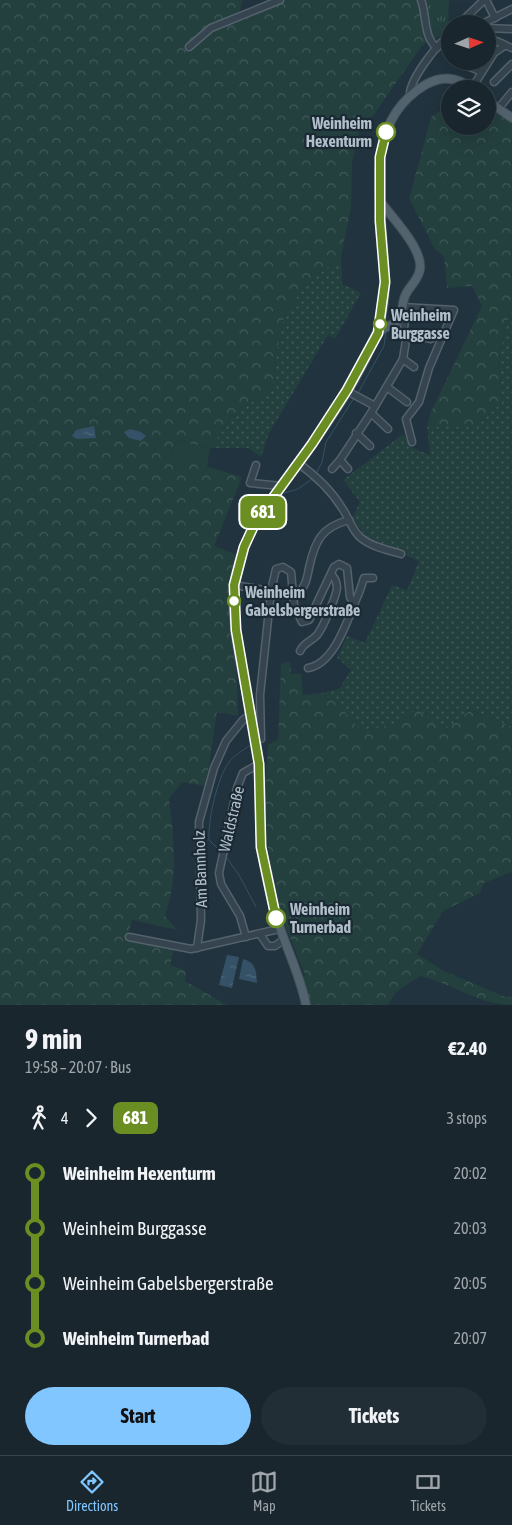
<!DOCTYPE html>
<html lang="en">
<head>
<meta charset="utf-8">
<style>
  body { margin:0; font-family:"Asap Condensed",sans-serif; background:#222e36; color:#f1f3f6; height:100vh; display:flex; flex-direction:column; font-size:19px; white-space:nowrap }
  * { box-sizing:border-box; margin:0 }
  p { font-size:16px; color:#9fa5aa }
  .icon { flex:none; width:28px; height:28px; fill:none; stroke:currentColor; stroke-width:2; stroke-linecap:round; stroke-linejoin:round }
  .map { position:relative; height:1005px; overflow:hidden }
  .details { display:flex; flex-direction:column; background:#19262e; flex:1 }
  .details>* { flex:none }
  .badge { padding:0 10px; border-radius:8px; font-size:18px; line-height:32px }
  .needle { width:32px; rotate:87deg }
  .controls { position:absolute; left:441px; top:15px; display:grid; gap:10px }
  .controls a { display:grid; place-items:center; width:55px; height:55px; border-radius:50%; background:#19262e; box-shadow:0 5px 20px #0002,0 0 0 1px #37434a; font-size:25px }
  .map>.badge { position:absolute; translate:-50% -50%; box-shadow:0 0 0 2px #fff }
  .legs { display:flex; align-items:center; gap:8px; height:55px; padding:0 25px; font-size:16px }
  .legs p { margin-inline-start:auto }
  .overview { display:flex; align-items:center; justify-content:space-between; height:85px; padding:0 25px }
  h1 { font-size:28px; font-weight:700; line-height:38px }
  .cta { display:flex; gap:10px; margin-top:auto; padding:10px 25px }
  .cta a { flex:1; height:58px; border-radius:30px; background:#81c6ff; color:#111; font-size:20px; font-weight:700; line-height:58px; text-align:center }
  .cta a+a { background:#222e36; color:#f1f3f6 }
  ul { padding:0 25px; list-style:none }
  li { display:flex; align-items:center; gap:18px; height:55px; font-size:19px }
  li i { display:grid; place-items:center; width:8px; height:100%; margin:0 6px; background:currentColor }
  li i::after { content:''; width:12px; height:12px; margin:-6px; border:4px solid; border-radius:50%; background:#19262e }
  li p { margin-inline-start:auto }
  li:first-child i { background:linear-gradient(#0000 50%,currentColor 0) }
  li:last-child i { background:linear-gradient(currentColor 50%,#0000 0) }
  .menu { display:flex; justify-content:space-around; align-items:center; height:70px; border-top:1px solid #37434a; background:#19262e; font-size:14px; color:#9fa5aa }
  .menu a { display:grid; justify-items:center; gap:2px }
  .menu .on { color:#81c6ff }
  .map>svg:first-child { display:block }
</style>
</head>
<body>
<div class="map">
<svg width="512" height="1005" viewBox="0 0 512 1005">
  <defs>
    <pattern id="grass-dots" width="8" height="8" patternUnits="userSpaceOnUse" patternTransform="scale(1.25)"><rect width="8" height="8" fill="#233f3e"/><path d="M2 2h.1M6 6h.1" fill="none" stroke="#415959" stroke-width="1.8" stroke-linecap="round"/></pattern>
    <pattern id="forest-crowns" width="20" height="18" patternUnits="userSpaceOnUse" patternTransform="scale(1.25)"><rect width="20" height="18" fill="#233f3e"/><path d="M2 6a3 3 0 1 1 6 0M12 15a3 3 0 1 1 6 0" fill="none" stroke="#415959"/></pattern>
    <pattern id="park-tufts" width="24" height="20" patternUnits="userSpaceOnUse" patternTransform="scale(1.25)"><rect width="24" height="20" fill="#233f3e"/><path d="M3 7l-1-3M5 7V3M7 7l1-3M15 17l-1-3M17 17v-4M19 17l1-3" fill="none" stroke="#415959"/></pattern>
    <pattern id="water-ripples" width="26" height="14" patternUnits="userSpaceOnUse" patternTransform="scale(1.25)"><rect width="26" height="14" fill="#345167"/><path d="M2 4q2-2 4 0t4 0M15 11q2-2 4 0t4 0" fill="none" stroke="#4f687b"/></pattern>
  </defs>
  <rect width="100%" height="100%" fill="#21333e"/>
  <g fill="url(#grass-dots)">
    <polygon points="341,257 342,284 361,293 335,339 328,335 269,433 261,457 248,448 210,448 238,409 269,393 275,378 276,355 284,317 303,287"/>
    <polygon points="512,305 512,727 471,710 443,731 396,724 361,731 339,705 322,693 339,689 351,670 337,658 347,636 365,643 392,585 407,590 419,561 367,539 352,518 360,502 343,480 403,434 413,448 430,455 427,427 476,427 503,401 498,360"/>
  </g>
  <g fill="url(#forest-crowns)">
    <path d="M0,0H242L238,21L283,0H422L432,34L436,30L444,35L428,41L421,47L368,123L361,124L352,162L351,207L341,257L303,287L284,317L276,355L275,378L269,393L238,409L210,448L177,441L170,455L242,477L214,546L237,555C228,608 238,662 238,716L217,712L206,786L182,782L169,799C174,841 179,875 165,916L177,930L132,920L127,938L174,950L170,965L186,971L185,981L227,1005H0Z"/>
    <polygon points="449,104 450,126 454,126 455,130 485,131 495,112 512,122 512,305 498,360 503,401 476,427 427,427 430,414 482,306 472,286 447,288 444,257 435,249 409,199 431,117"/>
    <path d="M290,661L291,674H301L303,695L322,693L339,705L361,731L396,724L402,713L421,711L443,731L471,710L512,727V872L484,883L480,893L443,911L417,954L444,971L503,996L512,997V1005C480,1005 451,983 420,976L396,992L388,1005H309L303,979L305,975L279,910L266,838L264,802L268,745L278,739L281,664Z"/>
  </g>
  <polygon fill="url(#park-tufts)" points="422,0 449,0 448,31 444,35 436,30 429,34"/>
  <polygon fill="#233f3e" points="177,441 210,448 207,468 170,455"/>
  <g fill="url(#water-ripples)">
    <polygon points="94,426 96,438 77,439 72,436 76,430"/>
    <polygon points="130,429 141,432 146,436 141,441 129,438 124,432"/>
    <polygon points="227,955 239,957 232,988 219,985"/>
    <path d="M243,959C257,963 256,972 257,983L239,979Z"/>
  </g>
  <g fill="none" stroke-linecap="round" stroke-linejoin="round">
    <g stroke="#345167" stroke-width="1">
      <polyline points="358,393 384,346 386,331"/>
      <polyline points="316,474 322,462 326,442 354,398"/>
      <polyline points="284,493 298,489 312,479"/>
      <path d="M221,852L209,840C208,819 217,779 229,762C233,756 244,750 250,745"/>
      <polyline points="226,857 239,875 256,907"/>
    </g>
    <g stroke="#53626c" stroke-width="9">
      <g id="minor">
        <path d="M421,0C427,15 423,37 437,48"/>
        <polyline points="486,0 495,18"/>
        <polyline points="459,24 484,0"/>
        <polyline points="482,24 512,9"/>
        <polyline points="488,28 512,29"/>
        <path d="M488,39C498,40 503,45 512,48"/>
        <polyline points="189,47 211,28 280,0"/>
        <polyline points="466,61 470,67 482,72"/>
        <polyline points="494,82 512,64"/>
        <polyline points="472,88 494,53 504,46"/>
        <path d="M410,96C408,82 437,43 450,36"/>
        <polyline points="498,109 512,92"/>
        <polyline points="402,307 454,310 429,368 419,402 406,419 412,442"/>
        <polyline points="407,334 431,339"/>
        <polyline points="403,359 414,367"/>
        <polyline points="387,387 407,402"/>
        <polyline points="347,391 375,406"/>
        <polyline points="371,413 388,429"/>
        <polyline points="356,433 370,446"/>
        <polyline points="340,460 348,469"/>
        <path d="M298,463C316,476 331,490 342,508C349,518 352,531 361,538C372,547 388,550 401,554"/>
        <polyline points="256,465 250,483 281,486"/>
        <polyline points="332,469 340,460 371,413 403,359 407,334 404,330 405,317 400,315"/>
        <polyline points="234,585 271,591"/>
        <path d="M293,593H298C306,586 307,578 309,568C315,540 322,527 349,520"/>
        <path d="M300,651C304,642 311,642 317,635C323,628 336,597 337,588C337,582 335,578 331,574"/>
        <path d="M308,668C336,663 348,617 359,593L364,578H373"/>
        <polyline points="261,739 260,695 271,591 276,569 283,567 291,572 294,605 302,622 309,620 334,567 339,564 347,568 350,597 354,604"/>
        <polyline points="260,934 268,946 275,946 283,940"/>
        <polyline points="129,937 191,949 279,929"/>
        <polyline points="246,937 240,916 221,884 219,873 237,788 243,773 259,764"/>
        <polyline points="197,948 201,920 199,822 214,768 226,741 243,720 251,714"/>
      </g>
    </g>
    <g stroke="#41505a" stroke-width="10">
      <g id="major">
        <polyline points="488,101 512,118"/>
        <path d="M378,333C383,326 395,326 399,319C403,312 402,303 405,296C408,288 416,282 419,273C427,252 392,218 380,201"/>
        <path d="M306,1005C299,969 280,937 272,901C266,878 261,853 260,829C260,807 262,784 259,761C253,706 229,641 234,586C239,538 271,501 299,463C328,423 372,362 382,314C397,241 345,133 425,85C442,75 458,77 473,89"/>
      </g>
    </g>
    <use href="#minor" stroke="#35444e" stroke-width="6"/>
    <use href="#major" stroke="#53636e" stroke-width="8"/>
  </g>
  <g fill="none" stroke-linecap="round" stroke-linejoin="round">
    <g stroke="#fff" stroke-width="11">
      <polyline id="line-1" points="276,918 261,847 259,764 236,630 234,585 244,547 256,521 312,444 347,390 378,333 385,282 380,221 380,157 386,132"/>
    </g>
    <use href="#line-1" stroke="#6b8e23" stroke-width="8"/>
  </g>
  <g fill="#fff" stroke="#6b8e23" stroke-width="2.5">
    <circle cx="386" cy="132" r="9"/>
    <circle cx="380" cy="324" r="6"/>
    <circle cx="234" cy="601" r="6"/>
    <circle cx="276" cy="918" r="9"/>
  </g>
  <g text-anchor="middle" stroke-width="4.5" stroke-linejoin="round" paint-order="stroke">
    <g font-size="16" font-weight="bold" fill="#b1bfca" stroke="#1a2933" text-anchor="start">
      <text x="372" y="129" text-anchor="end">Weinheim<tspan x="372" dy="18">Hexenturm</tspan></text>
      <text x="391" y="321">Weinheim<tspan x="391" dy="18">Burggasse</tspan></text>
      <text x="245" y="598">Weinheim<tspan x="245" dy="18">Gabelsbergerstraße</tspan></text>
      <text x="290" y="915">Weinheim<tspan x="290" dy="18">Turnerbad</tspan></text>
    </g>
    <g font-size="16" fill="#b1bfca" stroke="#1a2933">
      <text transform="translate(231 819) rotate(-77)" y="6">Waldstraße</text>
      <text transform="translate(200 869) rotate(-92)" y="6">Am Bannholz</text>
    </g>
  </g>
</svg>
<div class="controls">
<a><svg class="needle" viewBox="-14 -14 28 28"><path d="M0-13l5 13h-10z" fill="#e53935"/><path d="M0 13l5-13h-10z" fill="#9fa5aa"/></svg></a>
<a><svg class="icon" aria-label="layers" viewBox="0 0 24 24"><path d="M12 4l9 5-9 5-9-5zM3 14l9 5 9-5"/></svg></a>
</div>
<b class="badge" style="left:263px;top:512px;background:#6b8e23;color:#fff">681</b>
</div>
<section class="details">
<div class="overview"><div><h1>9 min</h1><p>19:58 – 20:07 · Bus</p></div><b>€2.40</b></div>
<div class="legs"><svg class="icon" aria-label="walk" viewBox="0 0 24 24"><circle cx="13" cy="4" r="2"/><path d="M13 8l-2 6 4 7M11 14l-3 7M7 12l3-4h3l4 4"/></svg>4<svg class="icon" aria-label="forward" viewBox="0 0 24 24"><path d="M9 5l7 7-7 7"/></svg><b class="badge" style="background:#6b8e23;color:#fff">681</b><p>3 stops</p></div>
<ul>
<li><i style="color:#6b8e23"></i><b>Weinheim Hexenturm</b><p>20:02</p></li>
<li><i style="color:#6b8e23"></i><span>Weinheim Burggasse</span><p>20:03</p></li>
<li><i style="color:#6b8e23"></i><span>Weinheim Gabelsbergerstraße</span><p>20:05</p></li>
<li><i style="color:#6b8e23"></i><b>Weinheim Turnerbad</b><p>20:07</p></li>
</ul>
<div class="cta"><a>Start</a><a>Tickets</a></div>
</section>
<nav class="menu">
<a class="on"><svg class="icon" aria-label="directions" viewBox="0 0 24 24"><path d="M12 3l9 9-9 9-9-9zM9 14v-3h6M13 9l2 2-2 2"/></svg>Directions</a>
<a><svg class="icon" aria-label="map" viewBox="0 0 24 24"><path d="M3 6l6-2 6 2 6-2v14l-6 2-6-2-6 2zM9 4v14M15 6v14"/></svg>Map</a>
<a><svg class="icon" aria-label="tickets" viewBox="0 0 24 24"><path d="M3 7h18v10H3zM15 7v10"/></svg>Tickets</a>
</nav>
</body>
</html>
